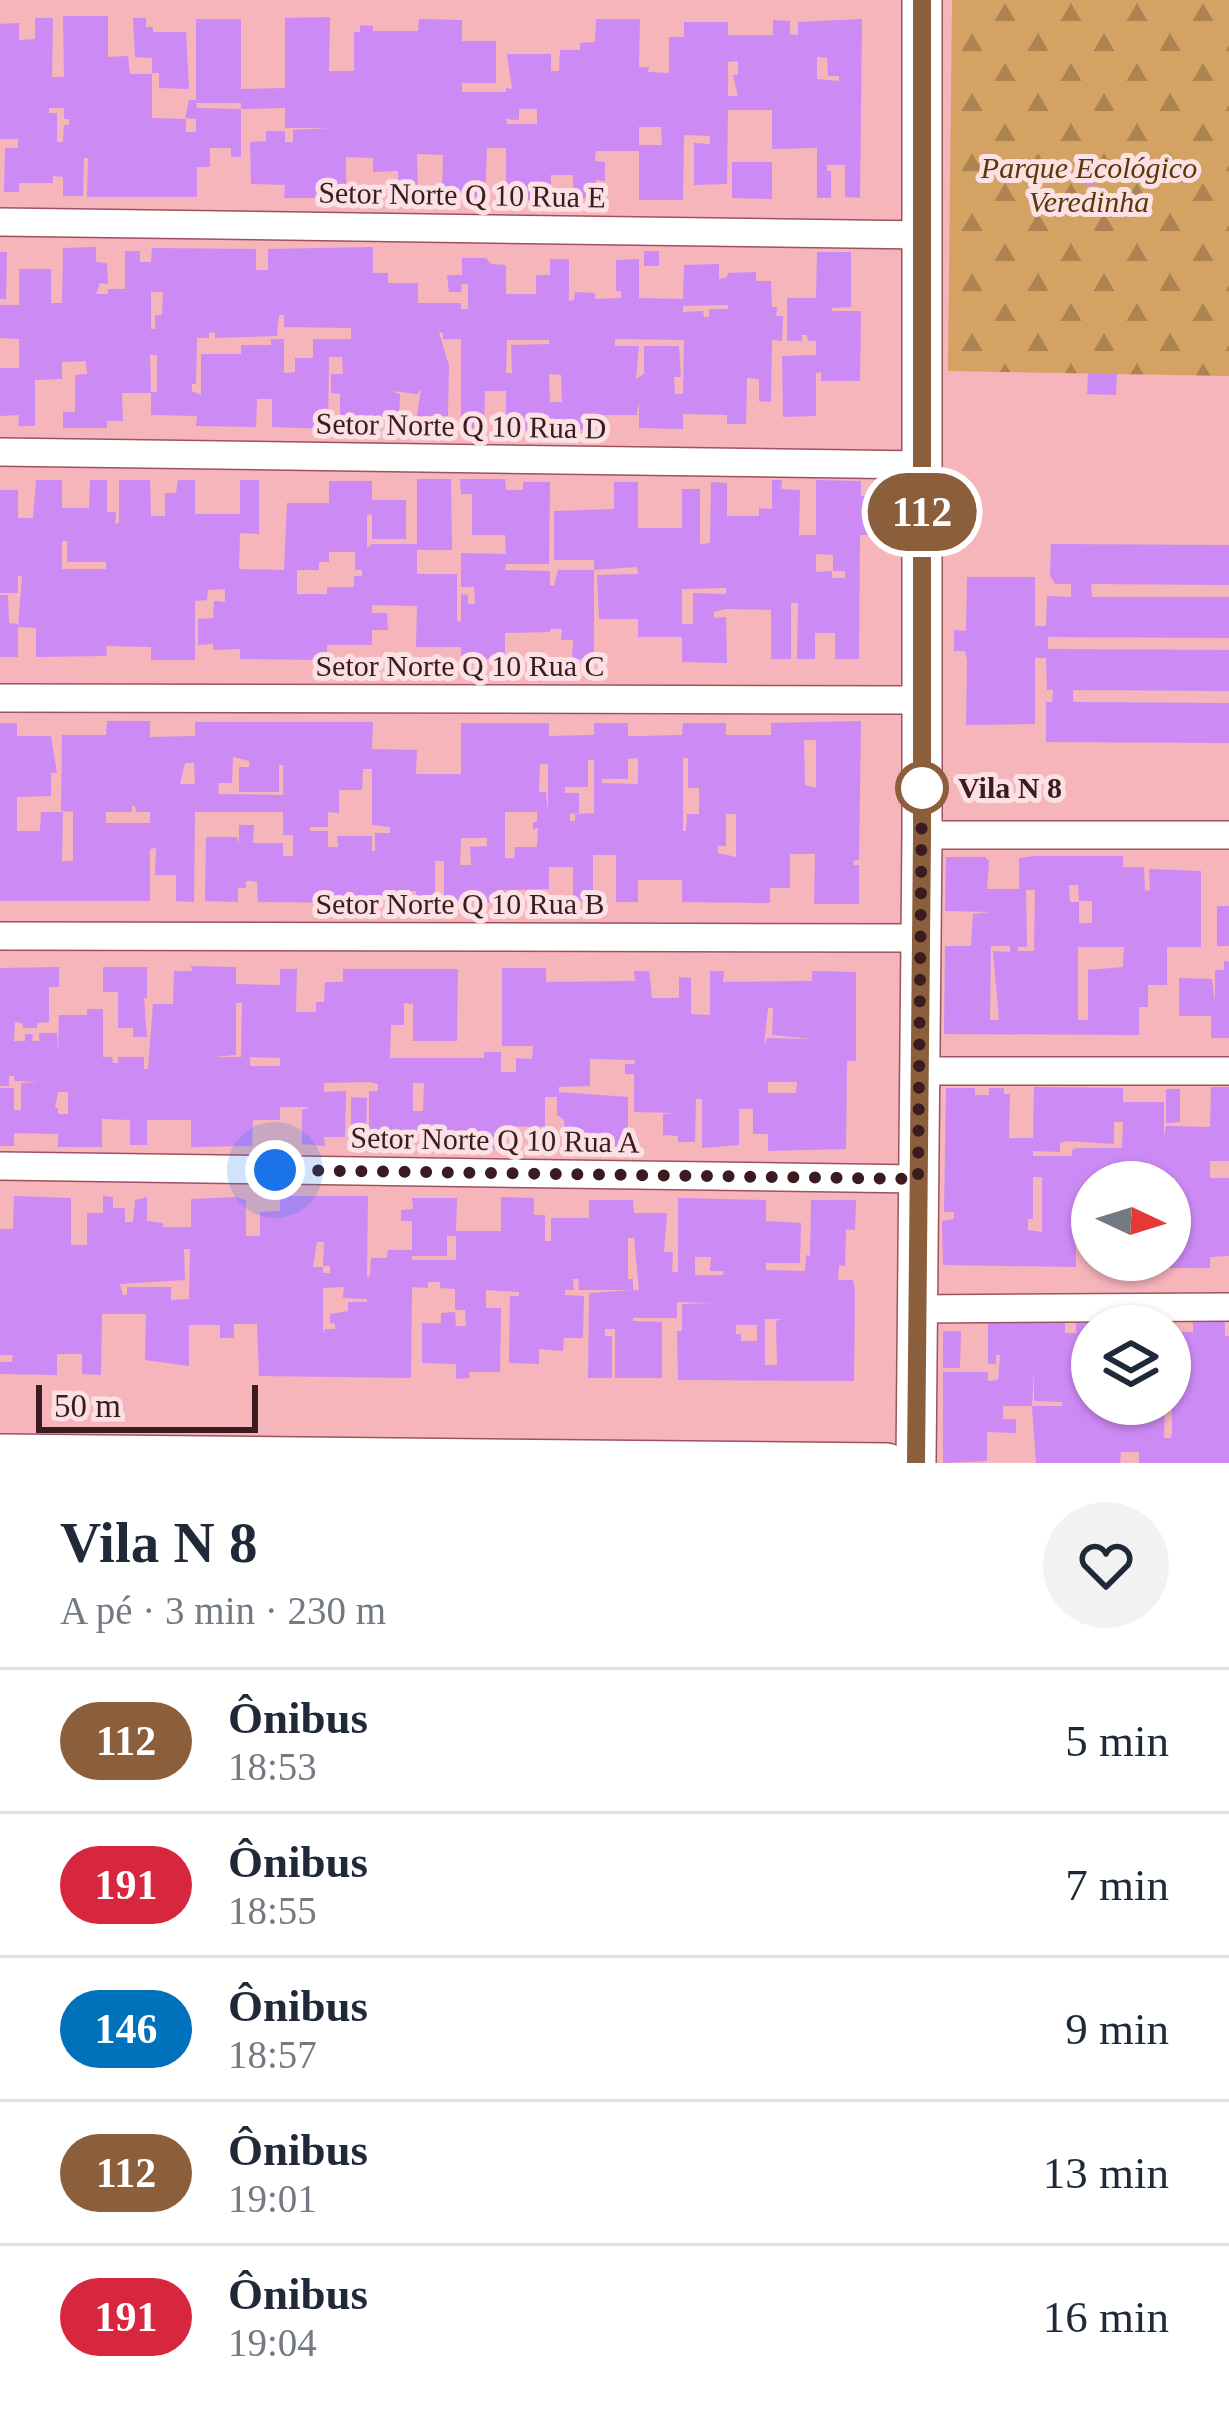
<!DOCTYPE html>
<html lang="pt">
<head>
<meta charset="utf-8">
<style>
  body { margin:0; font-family:"Times New Roman",serif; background:#f2f2f3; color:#1f2937; height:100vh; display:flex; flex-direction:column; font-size:45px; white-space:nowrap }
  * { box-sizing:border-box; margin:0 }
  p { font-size:39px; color:#747a83 }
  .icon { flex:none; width:66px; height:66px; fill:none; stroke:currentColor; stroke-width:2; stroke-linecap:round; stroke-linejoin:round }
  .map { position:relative; height:1463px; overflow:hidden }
  .details { display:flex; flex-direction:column; background:#fff; flex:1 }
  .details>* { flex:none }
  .badge { padding:0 24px; border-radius:39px; font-size:42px; line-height:78px }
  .needle { width:78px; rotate:94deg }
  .tools { position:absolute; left:1071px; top:1161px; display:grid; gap:24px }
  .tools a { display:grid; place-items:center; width:120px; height:120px; border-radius:50%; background:#fff; box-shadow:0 3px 9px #0004; font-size:60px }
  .scale { position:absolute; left:36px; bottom:30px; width:222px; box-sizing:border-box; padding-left:12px; border:6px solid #3a1b20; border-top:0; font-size:33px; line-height:42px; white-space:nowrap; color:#3a1b20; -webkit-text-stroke:9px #fbe1e3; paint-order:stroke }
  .you { position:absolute; width:60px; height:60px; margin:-30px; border:9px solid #fff; border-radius:50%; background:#1a73e8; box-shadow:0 0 0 18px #1a73e833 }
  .map>.badge { position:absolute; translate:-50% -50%; box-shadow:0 0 0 6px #fff }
  .round { display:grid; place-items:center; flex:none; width:126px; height:126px; border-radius:63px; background:#f2f2f3 }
  .overview { display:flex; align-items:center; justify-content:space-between; height:204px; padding:0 60px }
  h1 { font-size:57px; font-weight:800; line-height:90px }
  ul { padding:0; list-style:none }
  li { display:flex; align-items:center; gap:36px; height:144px; padding:0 60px; border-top:3px solid #e0e1e3 }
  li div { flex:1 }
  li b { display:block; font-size:45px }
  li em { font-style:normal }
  li .badge { min-width:132px; font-weight:700; text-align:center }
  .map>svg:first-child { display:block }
</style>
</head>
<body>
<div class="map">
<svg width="1229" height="1463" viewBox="0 0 1229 1463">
  <defs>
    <pattern id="forest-firs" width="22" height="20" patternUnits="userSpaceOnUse" patternTransform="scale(3)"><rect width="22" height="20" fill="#d4a263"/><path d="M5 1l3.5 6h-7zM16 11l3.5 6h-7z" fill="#ad8351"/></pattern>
  </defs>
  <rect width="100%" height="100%" fill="#f6b4bb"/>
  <polygon fill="url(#forest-firs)" points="952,0 1229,0 1229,376 948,371"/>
  <g fill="#cc8af5" fill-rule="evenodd">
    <path d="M63,16H108V57L128,56L130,74H152V118L186,119V132H196V119L185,118L189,100H196V19H241V89L285,88V18L330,17L329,71H354V32H360V25L373,26V31H418L419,19L462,20V41H496V83H462V92H506V88L512,89L507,54H551V71H559L560,50H580V43L595,42L596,19H640L639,67H649L648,72L669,73V37H684V22H728V35H773V20L790,21V34L798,35V22L862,19L860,198L845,197V165H827V171H831V198H817V148L772,149V110H728L727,184L694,185V143L710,144V136L684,135L683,200H639V151H596L595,161L605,162V181L596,180L595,198H573V175H551V200L506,199V148H487L485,197L442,195L443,155L417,154L418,197H398V171L373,172V158L346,157V184L328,185V198H284L285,185L251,184L250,142L266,141V131H285V142H293V130L329,128H285V108L241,109V103H196L197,108L241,109V157H231V148H210V167H197V197H87L88,158H84L83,196H63V177L53,176V183H19V192H4L5,148H18V139H0V24L19,23V40L35,39V18H53L52,77H64ZM817,57L827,58L828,76H839V81L817,79ZM738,61V75H733L738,96H728V62ZM49,108H64V119H69V125H64L63,142H57V113H49ZM519,109H537V124H507L506,119L519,120ZM639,127H661L662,145H639Z"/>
    <polygon points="133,18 146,18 146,27 153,27 153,32 186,32 189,89 159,88 159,73 152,73 152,58 135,57"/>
    <polygon points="1085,161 1096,162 1095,185 1084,185"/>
    <polygon points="732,162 772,162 772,199 732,198"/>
    <path d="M96,247V262L107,263L108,284L100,283L96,294H108V289H125V251H140V262H151L152,248L256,249V270H268V249L373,247V273H388V283H418V303H461V309H468V284H462L461,292H449L447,275H462V258H486L491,264L506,265V294H536V275H550V259H569V301L574,300L575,292L595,293V299L621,298V291H616V260L639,259V298L683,299L684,265L719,264V279L727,277L728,273L756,272V281H771L772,307H777L776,316H783L782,341L772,340L771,402L759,401V379L747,378L746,424H727V415L683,414V429L639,428V401L637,415H594V429L506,430V391H485L484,428H461V339H443V333L439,332L449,366L448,416H417L421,389L417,394L391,391L400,394L399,421L372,420L373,415H340V394L331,393V374H343L342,357H329L328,429L272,427V399H257L256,427L196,426L197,416L151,415V393H122L123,421H107V428H63V412H75V375L87,374L86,361L62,362V379L35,380V426H18L19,415L0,416V368H19V339L0,338V305H19V269H51V303H62L63,248ZM151,292H163L162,315H155V329H151ZM728,305V309H709V317H704L703,311L683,312V306ZM279,315H284V327L351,328V339H313V358H295V372L284,373V339H271V345H241V354H201V395L192,391V384H196L197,338H209V333L215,332V338L277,336ZM615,339L684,340L683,394H675L674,377H681L679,346H644V374L636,379L639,346H615ZM507,340H549V344L511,345L512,373H506ZM150,355H157V392H151ZM549,374L561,375L562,402H550Z"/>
    <rect x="644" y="251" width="15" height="15"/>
    <polygon points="0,252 7,252 6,299 0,299"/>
    <polygon points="817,252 851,252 851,307 832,308 832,311 861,311 860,381 821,381 821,372 816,373 816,416 783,417 782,356 816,355 816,341 808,341 807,335 802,335 802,341 787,341 787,298 816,298"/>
    <polygon points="1088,373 1117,373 1116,395 1087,394"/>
    <path d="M417,479H451L452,550H417V574H457V621L461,622V594L468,595V604H475L474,587H461V553L506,554L505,535H472V494H461L460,479H505L506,490H523V482H550L549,564H506L505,570L550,571V585L554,586L558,570H594V560H554V511L614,509V482H638V528H682V489H700V544L710,543L711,482L727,483V516H759V508L772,509V480H782L781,489L800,490L799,535H816V480L861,481V496H873V535H860L859,659H835V633H815V659H797L798,603H791V659H771V610L726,609L714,612V618L726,617L727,663L682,662V637H638V619H599L597,575L638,574L637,567L594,570V659H572L573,640H561L562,629H550V632L505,633V659L461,658V647H416L417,606L372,605V613H387L388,630H372V645H327V660L240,659V649L213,650V644L198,645V619L213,618L214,601L225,602V589L208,590L207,600L195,601V660H151V647L106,646L107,656L36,657V628L18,627L22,576H18V593H0V490H18V518H33L36,480H62V508H89L90,480H107V512H116L115,524L119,523V480H150L151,516H165V493H176L178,480H195V514H240V480H259V534L240,533L239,569L284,570L287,503H329V481H372V500H406V539H372V514L367,515V548L372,544H417ZM62,541H67V562H106V569H62ZM329,552H355V570H362V576H354V587H327V594H297V570H319V562H329ZM816,554L833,555V571H845V578H832V571L816,572ZM726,588V594L693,593V624H682V589Z"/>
    <polygon points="1051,544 1229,545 1229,585 1091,584 1092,597 1229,597 1229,638 1048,637 1048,649 1229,650 1229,691 1073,690 1073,702 1229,703 1229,743 1046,742 1046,702 1052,702 1053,690 1047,690 1046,658 1035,658 1035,724 966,725 967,660 965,651 954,651 954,630 966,631 967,577 1035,577 1035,626 1046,626 1047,596 1071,597 1071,584 1055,584 1050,575"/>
    <polygon points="0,595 8,595 9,623 18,624 18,657 0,657"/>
    <path d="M107,721H150V737L195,736V722H373L372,749L417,750L416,774H461V723H549V736L594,735V723H628V736H638L682,735L683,723H726V735H771V723L861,721L859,860L853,861L854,865H859V904H814L815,854H790V888H770V903L682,902V880H638V902H616V855H593V902L573,901V867H549V889L505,890V903L444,901V861H435V901H416V891L391,892V903L258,902L257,882L251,881H246V888H238V902L205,901L206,837H237L239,844V825H254L253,843H283V856H293V835H283V812H195L194,902L176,901V875H155L156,848L150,849V901H0V723H17V736H51L57,773H51V796L17,797V831H40L41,812H63L62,861H73V812L61,811L62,735H106ZM804,740H816V788L805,785ZM233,757L249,761V767H239V792H279V765H283V795L218,794L219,783H232ZM638,758V784L602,783V779H628V759ZM683,758H688V788H699V814H687L686,831H683ZM588,760H594V813L575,814V821H570V814L579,813V793H565V787H588ZM185,763H194L195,784H180ZM540,764H548V812L546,792H539ZM363,769H372V825L390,827V833H375V851H372V836H337L338,847H328V831H310V827H328V812L339,813V790H362ZM132,806H135L136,812H150V823H106V812H132ZM505,812H537V822H533V829L538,828L537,847H515L514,858H505ZM726,814H736V857L718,853V846H726ZM461,838H487V846L470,847L471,865H460Z"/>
    <path d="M1035,856H1123V867H1144L1145,891L1150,890L1149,869L1201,871V947H1167V985H1148V1007H1139V1035L944,1034L945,946H971L973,914L990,912L945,911L946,857H985L989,861L987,889H1019V858ZM1069,885H1078L1079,901H1092V923H1079V902H1070ZM1026,890H1035L1034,951H1018V947H1027ZM991,946H1010V952L993,951L999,1020H990ZM1078,947H1124L1123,967L1088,970V1020H1078Z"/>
    <rect x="1217" y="906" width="12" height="40"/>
    <polygon points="1224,961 1229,962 1229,1038 1211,1038 1211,1016 1179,1016 1179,978 1212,979 1215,1003 1215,970 1224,970"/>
    <path d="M191,966L236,967V984L280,985V969H297L296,1012H316V1002H324L325,982H343V969H458L457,1041H413V1004L404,1003V1025H391L390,1058H484V1052H501V1072H516V1058L532,1059L533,1046H502V968H546V982L635,981L634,971H649L652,998H679V977L691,978V1014L710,1015V971H724L723,982L812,981V971L856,972V1061H847L846,1149L768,1151V1134H753V1109H739V1145L702,1148V1099H696L695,1142H678V1136L663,1135V1114L678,1113L634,1112V1074H625V1064H635L634,1060L590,1059V1086L559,1087V1092L628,1097V1134H634V1150L590,1149V1135H564V1120L557,1115V1097H545V1127L501,1126L500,1149H457V1133H412V1148H369V1091H378V1084L369,1082L324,1083V1092L346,1091L345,1137H324L325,1146L302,1144V1110L310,1107H280V1120H253L252,1146L191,1147V1120H147V1145H130V1120L102,1119V1147H58V1134L14,1133V1146H0V1088H14V1110H21V1083L39,1082L14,1081V1076H9V1086H0V968L59,967V987H49V1022L37,1023V1028H23L22,1023L15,1022L14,1041H25V1034H33L32,1041H39V1033H57L58,1052L59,1015H87V1009H103V1057H112L113,1063H118V1057H144V1069H148L153,1004H173L174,971H192ZM236,1003H242L241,1057H214L236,1055ZM768,1008H773L772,1035L812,1039L767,1038L764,1045ZM250,1057L280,1058V1066H250ZM768,1082H797L796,1093H768ZM413,1083H424L423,1111H413ZM58,1092H68V1114H58V1108H55Z"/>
    <polygon points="103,967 147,967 147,998 144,998 147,1037 133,1037 133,1028 118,1028 118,992 103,992"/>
    <path d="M1034,1087L1123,1088V1102H1164V1137L1166,1126L1210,1127L1211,1087H1229V1161H1210V1178H1229V1256L1210,1257V1268H1166V1260H1170L1175,1178H1167L1166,1182H1098V1177L1092,1182V1220L1076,1221V1267L943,1265L942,1221L954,1219V1212H944L946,1088H975V1095H989V1088H1004V1094H1010L1009,1138H1033ZM1114,1122H1123L1122,1148H1077L1072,1150V1156H1033V1151L1060,1152V1143L1067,1141L1114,1144ZM1033,1177H1042V1232L1028,1230V1219H1033Z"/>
    <polygon points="1166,1089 1180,1089 1180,1122 1166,1123"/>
    <polygon points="351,1097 367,1098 366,1133 351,1133"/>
    <path d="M14,1196L71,1198V1245H87V1213H103V1196L113,1197V1208H125V1222H133L135,1200L147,1197V1221L163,1223V1227H191V1199L236,1197L246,1200V1236H260V1212L280,1211V1196H368L367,1277L370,1276L371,1258H387L388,1250H412V1221H401V1210L413,1209L412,1198H457L456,1231H501V1197L534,1198V1215H545V1241H551V1218H589V1200H633L634,1213H667L664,1252H673L672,1272H678V1198L766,1200V1221L801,1223L800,1263H766V1270L805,1271L806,1255L810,1256L811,1200H856L855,1230L846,1229L845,1266L839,1265L838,1280H853L855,1291L854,1381L678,1380L677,1331H682V1304L714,1303L677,1302V1318H633V1321L662,1322V1378H615V1329H605V1336H612V1378H588L589,1293L633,1290H579L578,1279H573L574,1290H565V1295L584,1296L583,1338H564L563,1351L539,1349V1364L509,1363L510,1296H519V1292L486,1290V1308H501L500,1372H469L470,1378L456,1379V1364L422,1363V1323H441V1313L455,1312L456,1326H466L465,1310H455V1289L440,1288V1282H428V1288L412,1287L411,1378L259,1376L257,1324H234V1338H220V1325H189V1366L145,1360L146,1314H102L101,1375L82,1374V1354H57V1375L0,1374V1362H12L13,1355H0V1229H13ZM447,1236H456V1260H412V1256H447ZM628,1238H634L639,1290H633V1279H628ZM317,1242H324L323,1266H330V1273H323V1267H313ZM184,1249H190L189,1299L171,1300V1287H127V1295H123L120,1284L185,1280ZM695,1257H711L710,1271H723V1275H695ZM344,1287L343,1298L367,1299V1302H348V1311L330,1314V1323L335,1324V1329H325L323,1334V1288ZM765,1319H782L776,1321L777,1365H765ZM736,1325H757V1341H741V1334H736Z"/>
    <rect x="1080" y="1229" width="12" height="20"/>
    <polygon points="988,1318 1065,1320 1065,1333 1076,1333 1076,1318 1090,1318 1092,1398 1089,1398 1088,1407 1135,1404 1135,1407 1165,1407 1164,1438 1171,1438 1172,1431 1170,1332 1193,1332 1193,1318 1225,1319 1225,1336 1229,1336 1229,1463 1139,1463 1139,1452 1121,1452 1120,1463 1036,1463 1032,1406 1062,1406 1062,1402 1034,1401 1034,1370 1032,1406 1003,1406 1003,1419 1016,1419 1016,1433 987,1432 987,1461 943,1463 943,1372 988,1372 988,1381 998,1380 1000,1355 996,1355 996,1364 988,1364"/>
    <polygon points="943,1331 961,1331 960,1368 943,1368"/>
  </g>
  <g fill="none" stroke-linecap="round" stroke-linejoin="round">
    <g stroke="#9c535e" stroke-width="30">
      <g id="street">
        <polyline points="0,222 924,235"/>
        <polyline points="0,452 921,465"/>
        <polyline points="0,698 920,700"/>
        <polyline points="922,835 1229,835"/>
        <polyline points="0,936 921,938"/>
        <polyline points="918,1071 1229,1071"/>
        <polyline points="0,1166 918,1179"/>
        <polyline points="916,1309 1229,1307"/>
      </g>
    </g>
    <g stroke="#9c535e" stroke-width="42">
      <g id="secondary">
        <polyline points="0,1454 887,1463"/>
        <polyline points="916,1463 922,835 922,0"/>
      </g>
    </g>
    <use href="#street" stroke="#fff" stroke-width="27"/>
    <use href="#secondary" stroke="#fff" stroke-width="39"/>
  </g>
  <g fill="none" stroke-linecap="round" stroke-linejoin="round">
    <g stroke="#fff" stroke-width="27">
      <polyline id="line" points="916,1463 922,836 922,0"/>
    </g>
    <use href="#line" stroke="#8b5e3c" stroke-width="18"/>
    <polyline stroke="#3a1b20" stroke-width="12" stroke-dasharray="0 21.6" points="275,1170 918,1179 922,788"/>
  </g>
  <circle fill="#fff" stroke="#8b5e3c" stroke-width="6" cx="922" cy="788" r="24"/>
  <g text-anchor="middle" stroke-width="10" stroke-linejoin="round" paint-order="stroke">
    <g font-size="30" font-style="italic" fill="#5a3906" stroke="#fbe1e3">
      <text x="1089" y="178">Parque Ecológico<tspan x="1089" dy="34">Veredinha</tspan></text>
    </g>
    <g font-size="30" fill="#3a1b20" stroke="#fbe1e3">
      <text transform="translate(462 195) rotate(1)" y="10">Setor Norte Q 10 Rua E</text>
      <text transform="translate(461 426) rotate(1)" y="10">Setor Norte Q 10 Rua D</text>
      <text x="460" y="676">Setor Norte Q 10 Rua C</text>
      <text x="460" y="914">Setor Norte Q 10 Rua B</text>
      <text transform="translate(495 1140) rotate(1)" y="10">Setor Norte Q 10 Rua A</text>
    </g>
    <g font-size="30" font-weight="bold" fill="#3a1b20" stroke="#fbe1e3" text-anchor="start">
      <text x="958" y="798">Vila N 8</text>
    </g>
  </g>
</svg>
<div class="tools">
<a><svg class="needle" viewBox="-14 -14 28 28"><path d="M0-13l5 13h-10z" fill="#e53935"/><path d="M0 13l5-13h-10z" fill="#747a83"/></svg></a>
<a><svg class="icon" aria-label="layers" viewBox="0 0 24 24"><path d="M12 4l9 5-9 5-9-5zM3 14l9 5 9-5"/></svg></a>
</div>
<div class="scale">50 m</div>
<div class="you" style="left:275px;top:1170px"></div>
<b class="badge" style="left:922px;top:512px;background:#8b5e3c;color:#fff">112</b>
</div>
<section class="details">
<div class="overview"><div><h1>Vila N 8</h1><p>A pé · 3 min · 230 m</p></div><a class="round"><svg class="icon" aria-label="heart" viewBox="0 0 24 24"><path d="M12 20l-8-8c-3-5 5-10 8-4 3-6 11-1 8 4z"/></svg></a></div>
<ul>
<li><span class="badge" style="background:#8b5e3c;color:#fff">112</span><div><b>Ônibus</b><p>18:53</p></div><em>5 min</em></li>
<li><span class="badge" style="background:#d7263d;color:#fff">191</span><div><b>Ônibus</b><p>18:55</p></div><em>7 min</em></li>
<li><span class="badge" style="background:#0072bc;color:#fff">146</span><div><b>Ônibus</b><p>18:57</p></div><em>9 min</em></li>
<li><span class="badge" style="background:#8b5e3c;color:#fff">112</span><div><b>Ônibus</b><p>19:01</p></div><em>13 min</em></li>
<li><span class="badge" style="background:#d7263d;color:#fff">191</span><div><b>Ônibus</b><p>19:04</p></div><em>16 min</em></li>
</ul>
</section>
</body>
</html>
